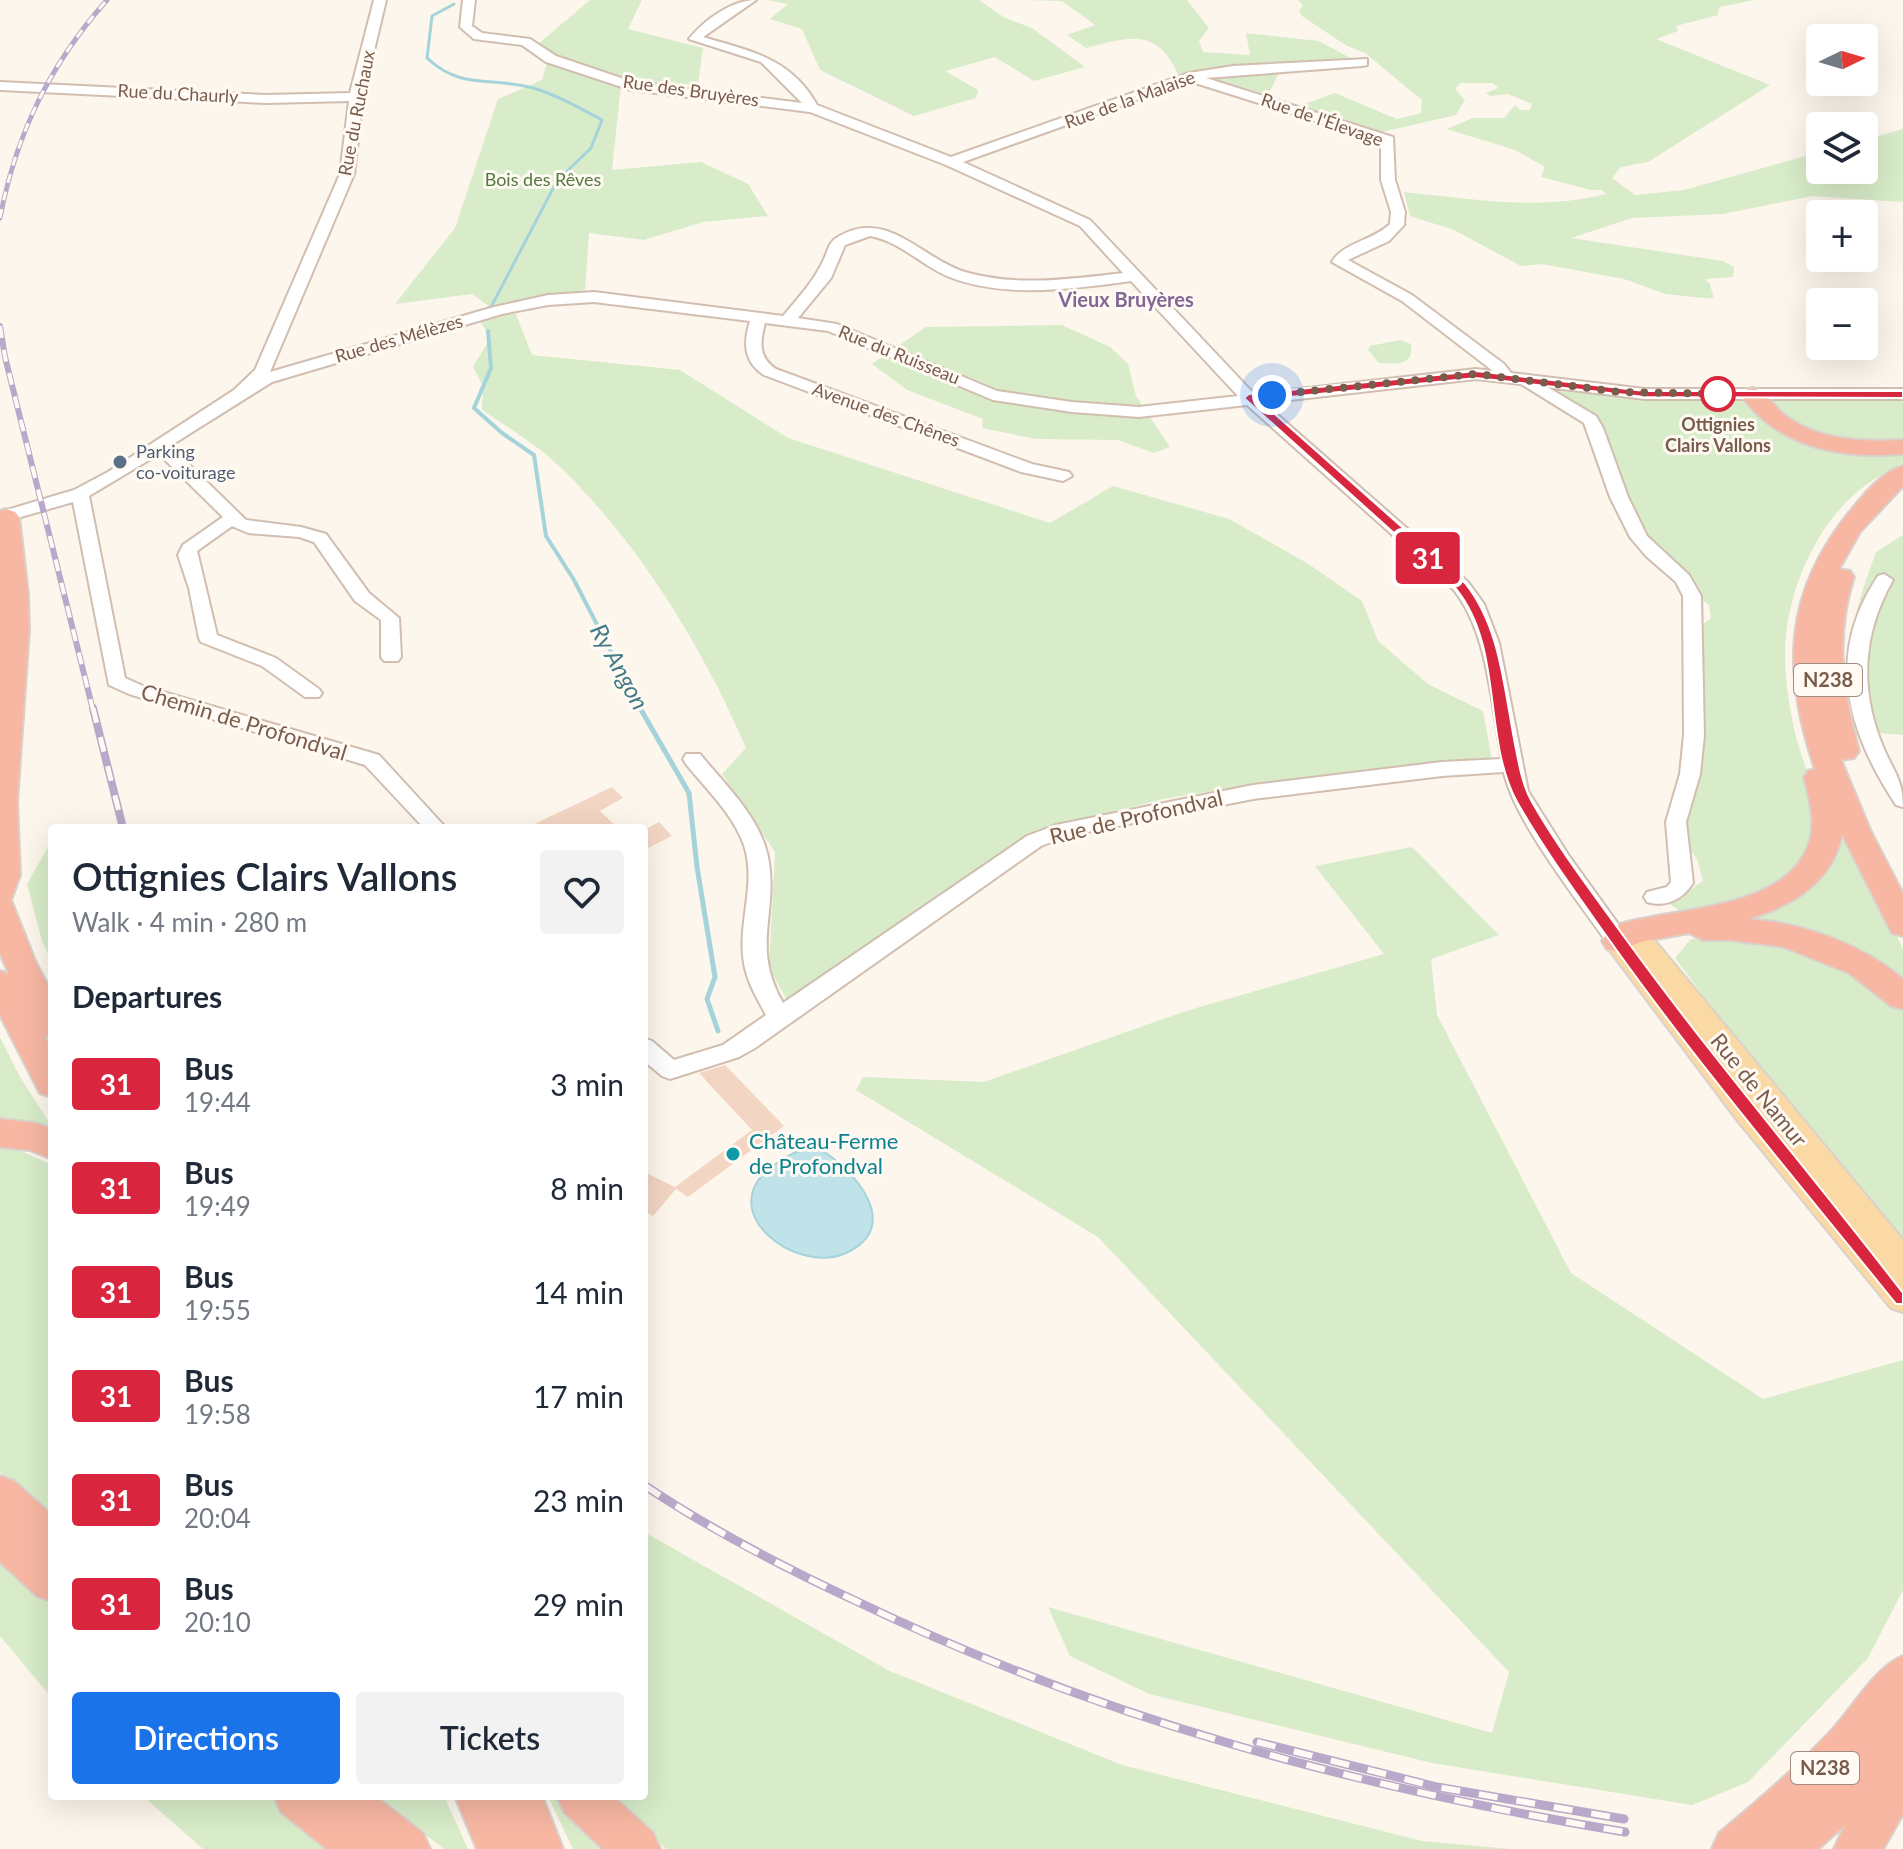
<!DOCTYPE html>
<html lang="en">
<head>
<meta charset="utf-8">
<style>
  body { margin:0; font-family:Lato,sans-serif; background:#f2f2f3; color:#1f2937; height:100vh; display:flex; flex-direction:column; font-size:30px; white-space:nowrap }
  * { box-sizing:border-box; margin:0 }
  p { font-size:26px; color:#747a83 }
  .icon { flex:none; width:44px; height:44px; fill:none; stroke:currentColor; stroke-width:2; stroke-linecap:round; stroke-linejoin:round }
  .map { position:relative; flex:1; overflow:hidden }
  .drawer { position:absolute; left:48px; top:824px; width:600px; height:976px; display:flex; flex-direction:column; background:#fff; border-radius:8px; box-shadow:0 8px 32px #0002 }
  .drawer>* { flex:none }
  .badge { padding:0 16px; border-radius:6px; font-size:28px; line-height:52px }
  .needle { width:52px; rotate:85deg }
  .controls { position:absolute; left:1806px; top:24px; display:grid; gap:16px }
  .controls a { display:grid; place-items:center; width:72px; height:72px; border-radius:8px; background:#fff; box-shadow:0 8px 32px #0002; font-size:40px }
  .you { position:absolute; width:40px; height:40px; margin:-20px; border:6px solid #fff; border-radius:50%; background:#1a73e8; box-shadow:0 0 0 12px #1a73e833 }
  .map>.badge { position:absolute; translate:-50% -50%; box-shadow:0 0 0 4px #fff }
  h2 { padding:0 24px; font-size:30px; line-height:72px }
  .round { display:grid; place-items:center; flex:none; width:84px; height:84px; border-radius:8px; background:#f2f2f3 }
  .head { display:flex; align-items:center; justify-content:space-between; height:136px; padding:0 24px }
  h1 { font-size:38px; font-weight:600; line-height:60px }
  .button { display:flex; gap:16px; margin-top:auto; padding:16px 24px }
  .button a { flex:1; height:92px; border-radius:8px; background:#1a73e8; color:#fff; font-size:32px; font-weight:600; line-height:92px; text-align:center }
  .button a+a { background:#f2f2f3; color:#1f2937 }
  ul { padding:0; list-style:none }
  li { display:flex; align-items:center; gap:24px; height:104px; padding:0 24px }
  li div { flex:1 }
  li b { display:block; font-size:30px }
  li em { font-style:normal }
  li .badge { min-width:88px; font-weight:700; text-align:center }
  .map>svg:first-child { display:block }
</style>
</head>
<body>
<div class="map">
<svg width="1903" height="1849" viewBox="0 0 1903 1849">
  <rect width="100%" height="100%" fill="#fdf6ec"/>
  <g fill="#d8ecc9">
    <polygon points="590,0 642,0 628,29 703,48 698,84 621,85 612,170 701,162 748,184 768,216 703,222 644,240 589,233 585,290 491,308 472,294 395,304 455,228 498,99 542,80 548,59 537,45"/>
    <polygon points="767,0 979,0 1005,18 1032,28 1085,67 1034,81 995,57 945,71 978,90 976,98 914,116 820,70 802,29 770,19 788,4"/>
    <path d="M1027,0H1187L1209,28L1199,41L1203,52L1250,55L1246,33L1319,41L1354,60L1340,70L1280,71L1268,95L1208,78H1180C1158,27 1131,36 1086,48L1067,35L1095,25L1062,1Z"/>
    <path d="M1298,0H1755L1719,7L1718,15L1676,26L1678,31L1656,39L1770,85L1648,162L1621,167L1612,178L1635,195L1684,190L1820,152V170H1864V140L1903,129V202L1812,196L1723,214L1632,218L1571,238L1723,261L1734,267L1733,277L1705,279L1710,284L1714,299L1665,294L1624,279L1542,264L1521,266L1454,230L1410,216L1404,192C1473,199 1538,211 1606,194L1602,190H1591L1541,177L1545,167L1515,150L1447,129L1473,118H1504L1515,105L1520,110H1530L1532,104L1508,94L1490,96L1486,93L1498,88L1493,83H1460L1455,89L1465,100L1456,115L1378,133L1296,107L1335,93L1397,119L1421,113L1422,100L1365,53L1347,46L1302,16L1299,11L1303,5Z"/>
    <path d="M515,312L532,355L680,370L788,438L1050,523L1113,486L1229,519L1307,563L1362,601L1378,641L1428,684L1483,711L1492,760L1255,784L1163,799L1029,834L788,1002L769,968L775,852L722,774L746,748C702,645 632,531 548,456C528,439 504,425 482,410L483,386L473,367L491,337L480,322Z"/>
    <polygon points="1062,325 1110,347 1128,364 1136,396 1170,447 1154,453 1118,440 1036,439 982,428 983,419 907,390 872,364 926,327"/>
    <path d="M1400,340L1411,344C1414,366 1398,364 1379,363L1368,350L1370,346Z"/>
    <path d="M1533,386L1652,399H1744L1760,419L1775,428L1903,452V463C1891,470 1878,476 1866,485C1816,521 1785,594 1785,655C1785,680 1789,704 1794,728C1799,754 1815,786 1817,810C1818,832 1811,863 1792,876C1763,896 1715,904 1682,913L1670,904L1703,881L1697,859L1688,848L1686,822L1702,746L1703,624L1711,618L1709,605L1701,599L1697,586L1677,563L1653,541L1632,515L1611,459L1607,436L1595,418Z"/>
    <polygon points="1778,398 1903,401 1903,442 1864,444 1821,436 1780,418 1769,401"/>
    <path d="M1903,535V735L1863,732C1859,716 1853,699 1851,682C1845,638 1861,593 1876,552Z"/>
    <polygon points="1839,814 1903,949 1903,990 1893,979 1713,922 1795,898 1829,868"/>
    <polygon points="52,840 52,962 42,941 27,884"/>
    <polygon points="1412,847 1499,935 1431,959 1437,1015 1571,1273 1763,1399 1903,1360 1903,1590 1868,1658 1748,1782 1692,1805 1432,1763 1149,1694 1070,1656 1048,1607 1492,1733 1509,1672 1098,1237 856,1090 863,1077 984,1082 1186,1011 1384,954 1315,866"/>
    <polygon points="1745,937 1808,950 1863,978 1903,1008 1903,1241 1745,1052 1675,958 1691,939"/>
    <polygon points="0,1037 20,1077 51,1125 0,1120"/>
    <polygon points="0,1145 10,1146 52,1165 52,1519 0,1472"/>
    <polygon points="644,1532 890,1671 1122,1765 1422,1841 1511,1849 666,1849 608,1796 644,1796"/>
    <polygon points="0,1559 52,1607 52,1698 0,1636"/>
    <polygon points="143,1796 270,1796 338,1849 203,1849"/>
    <polygon points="375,1796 444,1796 468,1849 444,1849"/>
    <polygon points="548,1796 556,1796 599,1849 573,1849"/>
  </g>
  <path fill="#bfe3e8" stroke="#a5d3da" stroke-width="2" d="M818,1148C853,1168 905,1226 846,1253C796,1276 710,1210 774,1165C790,1154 798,1149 818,1148Z"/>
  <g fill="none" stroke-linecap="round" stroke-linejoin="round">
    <path stroke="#a5d3da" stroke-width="3" d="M454,4L432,16L427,58C462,91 492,76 533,88C557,95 580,108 602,120L591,148L557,181L491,307"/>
    <polyline stroke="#a5d3da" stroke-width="4" points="488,331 491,368 474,408 502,433 534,455 546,536 574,580 641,710"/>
    <polyline stroke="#a5d3da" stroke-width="5" points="640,708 689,793 697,867 715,977 707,999 718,1031"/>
  </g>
  <g fill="#f3d5c3">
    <polygon points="612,787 623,798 600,811 618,828 526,828"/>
    <polygon points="659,822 672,836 644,850 644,830"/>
    <polygon points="725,1065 784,1126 688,1197 676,1189 653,1216 644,1211 644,1172 675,1187 752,1130 699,1073"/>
  </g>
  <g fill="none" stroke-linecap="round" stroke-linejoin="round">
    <g stroke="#d1beb0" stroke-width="4">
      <g id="minor">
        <path d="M374,0H386L363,97L354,174L270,372L494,307L548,295L594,292L783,316C799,297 815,280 825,257C828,249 830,241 838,237C886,207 922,259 965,272C1016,287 1072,279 1123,273L1080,226L946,165L810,112L631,90L546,62L522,45L474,39L460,27L463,0H475L472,26L482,33L530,39L556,56L633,82L802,103L761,62L689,39C704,20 732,0 756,0L703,37C750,51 791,58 817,105L951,157L1189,73L1233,66L1367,59V65L1362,66L1206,78L1393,137L1395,180L1405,212L1404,225L1389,241L1348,260L1412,295L1504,364L1511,373L1645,389H1903V399H1645L1547,387L1596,416L1603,428L1628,497L1647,536L1689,575L1701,596L1704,735L1700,774L1686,822L1693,883C1683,899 1666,908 1647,902L1644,897L1647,892L1667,887L1671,882L1666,822L1680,774L1684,735L1683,596L1676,582L1646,556L1630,537L1610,497L1584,423L1521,384L1476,379L1264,403L1468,582L1484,604L1499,643L1528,791L1569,856L1626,935L1629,941L1626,947H1610C1580,903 1514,821 1504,772L1442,776L1253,799L1067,836L1041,846L755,1048L739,1057L670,1079L662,1076L644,1061V1038L652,1041L674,1060L723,1045L766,1015C757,998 747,982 744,963C737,924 757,884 744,845C733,814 706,789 686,764L683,759L686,754H700C725,785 760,817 768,857C779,913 750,946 783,1003L1027,836L1056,825L1253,785L1442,762L1502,759C1491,705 1489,635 1454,590L1247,405L1139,417L1072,412L993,400L828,331L765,323C760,342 758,357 776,369L1032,464L1069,472L1072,476L1063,481L1021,472L764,375C744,362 743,344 750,321L594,302L548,305L502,314L272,382L170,446L246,520L301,527L326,534L369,593L399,618L401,657L398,661H384L381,657V620L355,601L314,542L299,537L248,533L232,526L197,551L217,635L276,658L319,689L322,693L319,697H305L262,666L201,642L199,638L189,588L178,555L183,545L223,517L159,454L89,496L125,678L143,686L379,755L446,828H424L365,765L129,694L109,685L73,502L0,523V512L74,490L108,472L234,390L255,370L340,174L349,101L266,103L0,90V82L266,95L350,93ZM1189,81L1381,142V180L1391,212L1390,224C1374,240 1342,243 1332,262L1402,301L1493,371L1476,369L1254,394L1090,220L963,162ZM870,236C899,241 920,264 947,276C1003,299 1072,289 1131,281L1238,396L1139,407L1072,402L997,391L837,324L798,318L831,278L845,245Z"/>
        <path d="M1884,574L1893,580C1862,634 1859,691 1884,749C1894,772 1903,780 1903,807L1896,805C1847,731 1825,655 1878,576Z"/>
      </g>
    </g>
    <g stroke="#dad1cd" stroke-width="4">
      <polygon id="major" points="1618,931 1628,934 1634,942 1645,938 1655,941 1903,1240 1903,1312 1891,1308 1738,1121 1608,948 1604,941 1608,934"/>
    </g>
    <g stroke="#dad1cd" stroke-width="4">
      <g id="highway">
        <path d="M1753,388C1767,391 1774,408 1786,416C1819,441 1864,442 1903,440V454C1842,459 1778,448 1741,395L1745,390Z"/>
        <path d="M1903,466V486L1860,532L1839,569L1850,571L1854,577C1834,636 1843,692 1859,751L1854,758L1841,760L1871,832L1903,894V936L1892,933L1842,834C1833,882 1792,906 1748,919C1803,923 1861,944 1903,979V1009L1891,1006L1849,973L1784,947L1730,940H1703L1689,933L1640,942L1618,952L1607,949L1602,941L1607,933L1620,924C1676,907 1791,910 1810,840C1816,820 1809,797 1804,778L1808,771L1815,769C1782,671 1783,592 1852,509C1865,493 1882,472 1903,466Z"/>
        <polygon points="6,509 15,512 19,517 28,594 29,630 17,802 20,875 11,900 35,961 52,993 52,1037 44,1035 52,1051 52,1097 40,1093 0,1015 0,971 9,974 0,953 0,511"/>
        <polygon points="0,1119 35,1123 52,1129 52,1159 30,1150 0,1147"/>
        <polygon points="0,1476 14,1481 52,1515 52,1602 37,1596 0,1562"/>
        <path d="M1903,1656V1814L1883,1849H1834L1845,1825L1818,1849H1712L1719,1833C1758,1801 1796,1768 1830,1732C1852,1709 1875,1667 1903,1656Z"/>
        <polygon points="274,1796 375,1796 423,1833 430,1849 327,1849 281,1812"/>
        <polygon points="455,1796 542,1796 563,1849 477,1849"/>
        <polygon points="557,1796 613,1796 653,1833 660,1849 603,1849 564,1812"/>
      </g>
    </g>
    <use href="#minor" fill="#fff" fill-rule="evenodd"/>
    <use href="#major" fill="#fbd9a5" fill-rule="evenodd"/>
    <use href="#highway" fill="#f7b7a3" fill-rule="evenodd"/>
    <g stroke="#b9a8c9" stroke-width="5">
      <path id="rail-far3" d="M0,218C16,134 50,64 107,0"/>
    </g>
    <g stroke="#b9a8c9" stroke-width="6">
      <polyline id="rail-far2" points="0,326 5,357 93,710"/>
    </g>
    <g stroke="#b9a8c9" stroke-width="8">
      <polyline id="rail-far1" points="93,708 123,828"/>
    </g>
    <g stroke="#b9a8c9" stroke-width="9">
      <g id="rail">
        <path d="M644,1485C711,1530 783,1567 856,1601C1103,1720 1356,1787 1625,1832"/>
        <polyline points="1257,1742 1437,1787 1624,1819"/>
      </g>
    </g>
    <use href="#rail-far3" stroke="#fffaf3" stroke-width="3" stroke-dasharray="9" stroke-linecap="butt"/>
    <use href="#rail-far2" stroke="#fffaf3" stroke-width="4" stroke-dasharray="12" stroke-linecap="butt"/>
    <use href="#rail-far1" stroke="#fffaf3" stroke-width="5" stroke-dasharray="15" stroke-linecap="butt"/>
    <use href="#rail" stroke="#fffaf3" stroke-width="6" stroke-dasharray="19" stroke-linecap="butt"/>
  </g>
  <path fill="#d7263d" stroke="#fff" stroke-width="2" d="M1476,371L1645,391H1903V398L1645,397L1476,378L1259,400L1465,583C1501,628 1504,689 1515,744C1519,764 1522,784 1532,802C1560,851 1595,896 1628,942C1716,1063 1814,1177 1903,1293V1304H1896C1801,1186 1703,1071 1615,948C1581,900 1546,853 1517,802C1482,738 1504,648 1456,589L1244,398L1249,394Z"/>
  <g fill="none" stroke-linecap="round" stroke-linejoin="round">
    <polyline stroke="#7a5c4d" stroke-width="8" stroke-dasharray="0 14.4" points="1272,395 1476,374 1620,392 1726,394 1718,394"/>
  </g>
  <circle fill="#fff" stroke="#d7263d" stroke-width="4" cx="1718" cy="394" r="16"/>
  <circle fill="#5c6f8a" stroke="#fffaf3" stroke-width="3" cx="120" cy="462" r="8"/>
  <circle fill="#0f9aa8" stroke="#fffaf3" stroke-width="3" cx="733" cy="1154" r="8"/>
  <g text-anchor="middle" stroke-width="6" stroke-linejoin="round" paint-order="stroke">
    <g font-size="18" fill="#7a5c4d" stroke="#fffaf3">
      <text transform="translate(691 91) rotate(8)" y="6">Rue des Bruyères</text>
      <text transform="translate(178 94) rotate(3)" y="6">Rue du Chaurly</text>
      <text transform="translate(1130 100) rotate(-20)" y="6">Rue de la Malaise</text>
      <text transform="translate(357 113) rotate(-79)" y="6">Rue du Ruchaux</text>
      <text transform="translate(1322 120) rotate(19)" y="6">Rue de l'Élevage</text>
      <text transform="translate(399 339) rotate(-16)" y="6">Rue des Mélèzes</text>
      <text transform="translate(899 355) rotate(22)" y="6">Rue du Ruisseau</text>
      <text transform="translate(886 415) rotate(20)" y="6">Avenue des Chênes</text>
    </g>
    <g font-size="18" fill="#537a41" stroke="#fffaf3">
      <text x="543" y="186">Bois des Rêves</text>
    </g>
    <g font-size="18" font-weight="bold" fill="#7a5c4d" stroke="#fffaf3">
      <text x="1718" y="431">Ottignies<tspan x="1718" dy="21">Clairs Vallons</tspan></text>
    </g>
    <g font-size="18" fill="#4e5e75" stroke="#fffaf3" text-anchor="start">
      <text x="136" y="458">Parking<tspan x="136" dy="21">co-voiturage</tspan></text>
    </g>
    <g font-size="20" font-weight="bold" fill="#846695" stroke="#fffaf3">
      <text x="1126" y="307">Vieux Bruyères</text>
    </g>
    <g fill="#fffaf3" stroke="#a28b7f" stroke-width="2">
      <rect x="1794" y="664" width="68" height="32" rx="6"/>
      <rect x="1791" y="1752" width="68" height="32" rx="6"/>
    </g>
    <g font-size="20" font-weight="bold" fill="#7a5c4d">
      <text x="1828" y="687">N238</text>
      <text x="1825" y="1775">N238</text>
    </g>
    <g font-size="22" fill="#7a5c4d" stroke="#fffaf3">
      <text transform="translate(244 722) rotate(17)" y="8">Chemin de Profondval</text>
      <text transform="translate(1136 817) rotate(-13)" y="8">Rue de Profondval</text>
      <text transform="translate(1759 1090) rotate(51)" y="8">Rue de Namur</text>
    </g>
    <g font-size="22" fill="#0d838f" stroke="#fffaf3" text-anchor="start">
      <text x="749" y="1149">Château-Ferme<tspan x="749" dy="25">de Profondval</tspan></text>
    </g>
    <g font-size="24" font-style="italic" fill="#437c86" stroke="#fffaf3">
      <text transform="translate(619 667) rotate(61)" y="8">Ry Angon</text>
    </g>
  </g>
</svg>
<div class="controls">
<a><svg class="needle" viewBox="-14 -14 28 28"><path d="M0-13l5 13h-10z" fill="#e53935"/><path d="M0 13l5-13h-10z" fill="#747a83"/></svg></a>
<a><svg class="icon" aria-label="layers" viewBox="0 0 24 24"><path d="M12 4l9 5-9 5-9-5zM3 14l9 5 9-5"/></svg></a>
<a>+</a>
<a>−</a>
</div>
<div class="you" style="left:1272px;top:395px"></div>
<b class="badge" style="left:1428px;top:558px;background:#d7263d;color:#fff">31</b>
<section class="drawer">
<div class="head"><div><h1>Ottignies Clairs Vallons</h1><p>Walk · 4 min · 280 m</p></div><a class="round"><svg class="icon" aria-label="heart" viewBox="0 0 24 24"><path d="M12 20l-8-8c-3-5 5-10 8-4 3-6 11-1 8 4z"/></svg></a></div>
<h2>Departures</h2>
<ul>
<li><span class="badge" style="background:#d7263d;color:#fff">31</span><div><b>Bus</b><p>19:44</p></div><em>3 min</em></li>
<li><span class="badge" style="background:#d7263d;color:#fff">31</span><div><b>Bus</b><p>19:49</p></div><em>8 min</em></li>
<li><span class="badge" style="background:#d7263d;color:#fff">31</span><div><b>Bus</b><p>19:55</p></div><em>14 min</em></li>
<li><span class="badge" style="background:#d7263d;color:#fff">31</span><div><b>Bus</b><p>19:58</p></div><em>17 min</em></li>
<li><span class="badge" style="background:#d7263d;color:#fff">31</span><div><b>Bus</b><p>20:04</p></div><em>23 min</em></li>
<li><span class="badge" style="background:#d7263d;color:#fff">31</span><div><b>Bus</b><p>20:10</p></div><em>29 min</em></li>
</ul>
<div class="button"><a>Directions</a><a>Tickets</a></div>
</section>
</div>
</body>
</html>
